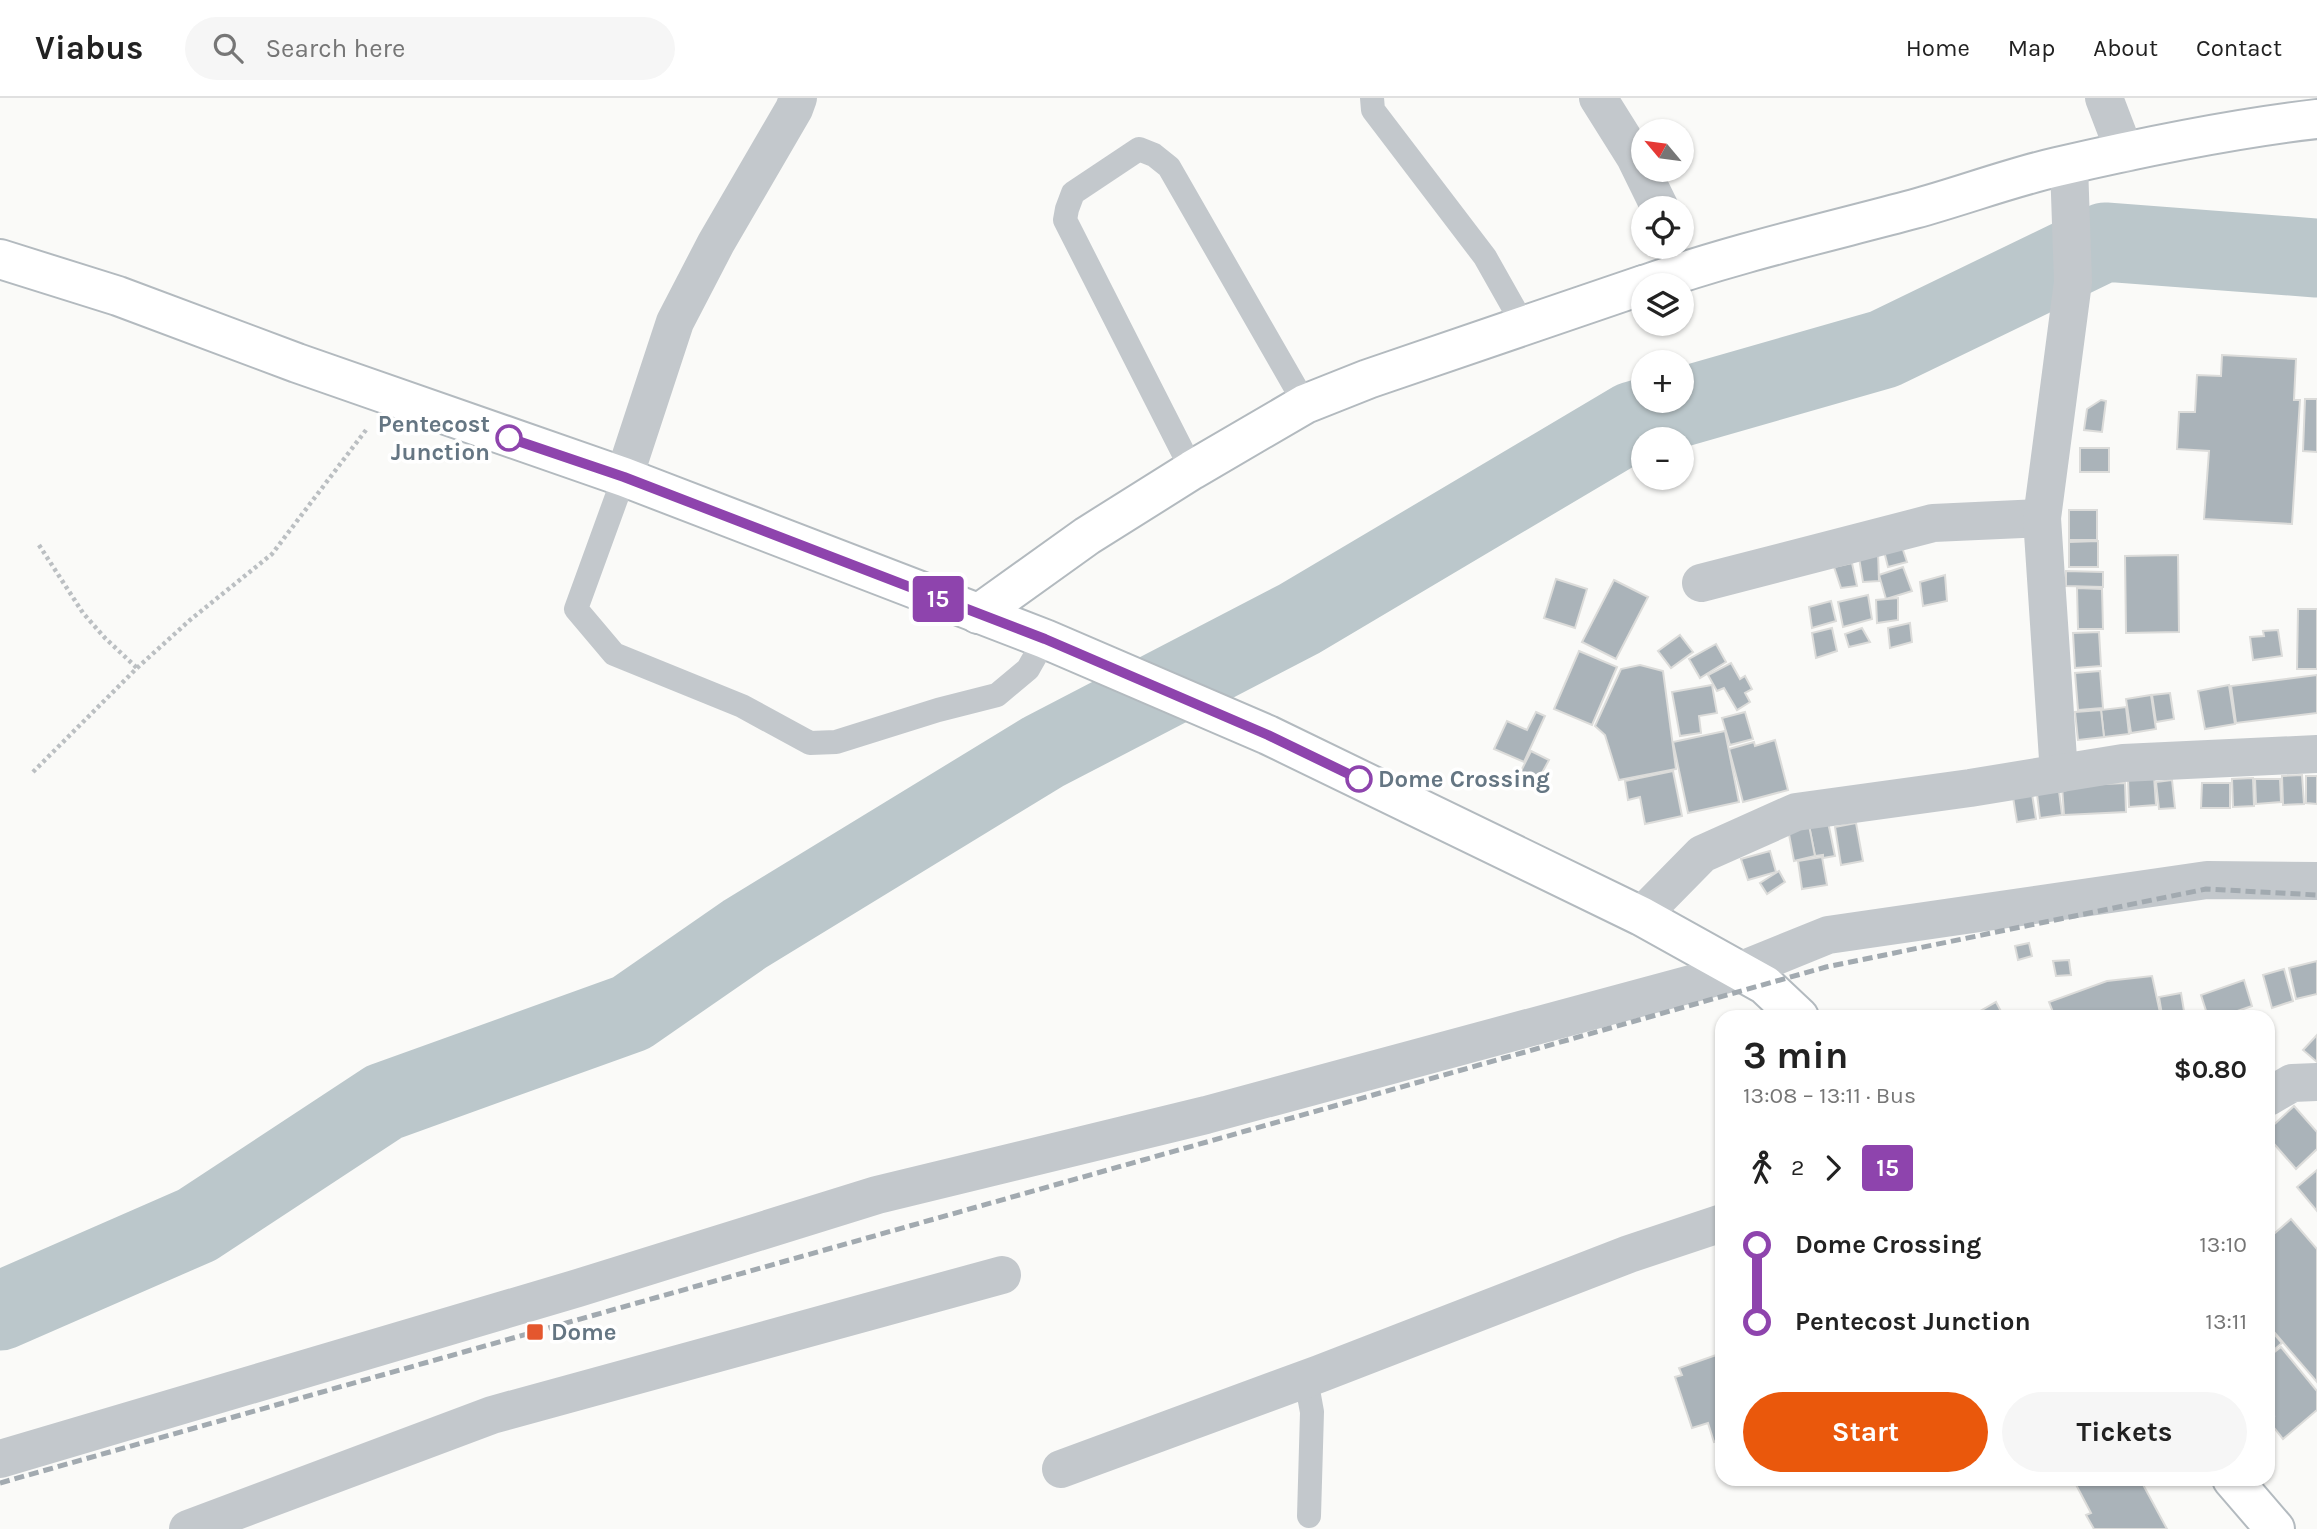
<!DOCTYPE html>
<html lang="en">
<head>
<meta charset="utf-8">
<style>
  body { margin:0; font-family:Karla,sans-serif; background:#f6f6f6; color:#222; height:100vh; display:flex; flex-direction:column; font-size:26px; white-space:nowrap }
  * { box-sizing:border-box; margin:0 }
  p { font-size:23px; color:#767676 }
  .icon { flex:none; width:38px; height:38px; fill:none; stroke:currentColor; stroke-width:2; stroke-linecap:round; stroke-linejoin:round }
  .map { position:relative; flex:1; overflow:hidden }
  .sheet { position:absolute; left:1715px; top:912px; width:560px; height:476px; display:flex; flex-direction:column; background:#fff; border-radius:21px; box-shadow:0 2px 5px #0004 }
  .sheet>* { flex:none }
  .badge { padding:0 14px; border-radius:5px; font-size:24px; line-height:46px }
  .needle { width:46px; rotate:299deg }
  .controls { position:absolute; left:1631px; top:21px; display:grid; gap:14px }
  .controls a { display:grid; place-items:center; width:63px; height:63px; border-radius:50%; background:#fff; box-shadow:0 2px 5px #0004; font-size:35px }
  .map>.badge { position:absolute; translate:-50% -50%; box-shadow:0 0 0 4px #fff }
  .legs { display:flex; align-items:center; gap:10px; height:77px; padding:0 28px; font-size:23px }
  .legs p { margin-inline-start:auto }
  .overview { display:flex; align-items:center; justify-content:space-between; height:119px; padding:0 28px }
  h1 { font-size:38px; font-weight:700; line-height:52px }
  .primary-button { display:flex; gap:14px; margin-top:auto; padding:14px 28px }
  .primary-button a { flex:1; height:80px; border-radius:42px; background:#ea580c; color:#fff; font-size:28px; font-weight:700; line-height:80px; text-align:center }
  .primary-button a+a { background:#f6f6f6; color:#222 }
  ul { padding:0 28px; list-style:none }
  li { display:flex; align-items:center; gap:24px; height:77px; font-size:26px }
  li i { display:grid; place-items:center; width:10px; height:100%; margin:0 9px; background:currentColor }
  li i::after { content:''; width:18px; height:18px; margin:-9px; border:5px solid; border-radius:50%; background:#fff }
  li p { margin-inline-start:auto }
  li:first-child i { background:linear-gradient(#0000 50%,currentColor 0) }
  li:last-child i { background:linear-gradient(currentColor 50%,#0000 0) }
  header { display:flex; align-items:center; gap:42px; box-sizing:border-box; height:98px; padding:0 35px; background:#fff; border-bottom:2px solid #e0e0e0 }
  header strong { font-size:33px }
  nav { display:flex; gap:38px; margin-inline-start:auto; font-size:24px }
  .search { width:490px; height:63px; background:#f6f6f6; display:flex; align-items:center; gap:18px; box-sizing:border-box; padding:0 24px; border-radius:38px; color:#767676; font-size:26px }
  .map>svg:first-child { display:block }
</style>
</head>
<body>
<header>
<strong>Viabus</strong>
<div class="search"><svg class="icon" aria-label="search" viewBox="0 0 24 24"><circle cx="10" cy="10" r="6"/><path d="M15 15l6 6"/></svg>Search here</div>
<nav><a>Home</a><a>Map</a><a>About</a><a>Contact</a></nav>
</header>
<div class="map">
<svg width="2317" height="1431" viewBox="0 0 2317 1431">
  <rect width="100%" height="100%" fill="#fafaf8"/>
  <g fill="none" stroke-linecap="round" stroke-linejoin="round">
    <polyline stroke="#bbc7cb" stroke-width="79" points="0,1213 197,1127 384,1004 631,915 745,836 1043,654 1299,521 1633,323 1884,251 2105,144 2317,160"/>
  </g>
  <g fill="#aab3b9" stroke="#dcdcda" stroke-width="2">
    <polygon points="2222,257 2296,261 2294,302 2300,302 2292,426 2204,421 2209,353 2177,351 2179,314 2195,314 2197,277 2221,278"/>
    <polygon points="2305,301 2317,301 2317,354 2303,353"/>
    <polygon points="2101,302 2106,303 2102,334 2084,332 2087,311"/>
    <rect x="2080" y="350" width="29" height="24"/>
    <rect x="2069" y="412" width="28" height="30"/>
    <polygon points="2098,443 2098,469 2069,469 2069,444"/>
    <polygon points="1901,446 1907,464 1888,469 1884,453"/>
    <polygon points="1878,454 1879,483 1863,484 1859,460"/>
    <polygon points="2178,457 2179,534 2126,535 2125,458"/>
    <polygon points="1852,465 1857,488 1841,490 1834,469"/>
    <polygon points="1903,469 1912,493 1886,501 1879,477"/>
    <polygon points="2066,473 2103,474 2103,489 2066,488"/>
    <polygon points="1945,477 1947,503 1923,508 1920,484"/>
    <polygon points="1556,481 1587,491 1575,530 1544,520"/>
    <polygon points="1614,482 1648,499 1616,561 1582,544"/>
    <polygon points="2077,490 2102,491 2103,531 2078,531"/>
    <polygon points="1868,497 1872,521 1843,529 1838,504"/>
    <polygon points="1898,500 1898,522 1877,525 1876,502"/>
    <polygon points="1831,503 1836,523 1812,530 1809,509"/>
    <polygon points="2298,511 2317,511 2317,571 2297,571"/>
    <polygon points="1910,525 1912,544 1890,550 1888,530"/>
    <polygon points="1832,530 1837,553 1816,560 1812,535"/>
    <polygon points="1862,530 1870,544 1849,549 1845,536"/>
    <polygon points="2278,532 2282,558 2253,562 2250,539 2264,538 2263,533"/>
    <polygon points="2099,534 2101,568 2075,570 2073,535"/>
    <polygon points="1680,537 1693,554 1671,570 1658,553"/>
    <polygon points="1716,546 1726,564 1700,580 1689,561"/>
    <polygon points="1579,553 1617,569 1592,627 1554,611"/>
    <polygon points="1731,565 1740,581 1745,578 1752,591 1745,595 1750,604 1737,612 1724,590 1717,593 1708,577"/>
    <polygon points="1640,567 1663,573 1676,671 1619,682 1605,637 1595,628 1621,571"/>
    <polygon points="2100,573 2103,610 2078,612 2075,575"/>
    <polygon points="2317,577 2317,615 2236,625 2231,588"/>
    <polygon points="1712,587 1717,615 1699,618 1701,635 1680,638 1672,594"/>
    <polygon points="2229,587 2235,626 2205,631 2198,593"/>
    <polygon points="2170,595 2174,621 2156,624 2152,597"/>
    <polygon points="2151,597 2156,631 2131,635 2126,601"/>
    <polygon points="2126,609 2129,636 2104,639 2101,612"/>
    <polygon points="2101,612 2104,639 2078,642 2075,614"/>
    <polygon points="1536,614 1545,618 1524,664 1494,651 1507,623 1527,632"/>
    <polygon points="1745,614 1753,641 1730,647 1722,620"/>
    <polygon points="1725,633 1739,704 1688,715 1673,644"/>
    <polygon points="1775,642 1788,692 1743,704 1729,651 1754,644 1755,648"/>
    <polygon points="1531,653 1549,662 1536,686 1519,677"/>
    <polygon points="1673,673 1682,718 1645,726 1640,699 1628,702 1625,683"/>
    <polygon points="2302,677 2304,706 2283,707 2282,678"/>
    <polygon points="2154,678 2156,707 2129,709 2128,680"/>
    <polygon points="2306,678 2317,678 2317,706 2306,705"/>
    <polygon points="2253,680 2254,708 2233,709 2232,681"/>
    <polygon points="2255,681 2280,681 2281,704 2256,706"/>
    <polygon points="2172,682 2175,710 2159,711 2156,684"/>
    <polygon points="2125,685 2126,714 2064,717 2062,688"/>
    <polygon points="2202,685 2230,685 2230,710 2201,710"/>
    <polygon points="2059,693 2062,717 2040,720 2037,696"/>
    <polygon points="2032,696 2036,721 2017,724 2013,699"/>
    <polygon points="1828,724 1835,758 1823,760 1823,757 1815,758 1809,728"/>
    <polygon points="1856,725 1863,763 1841,767 1835,729"/>
    <polygon points="1809,727 1815,758 1794,763 1788,731"/>
    <polygon points="1770,753 1776,774 1748,782 1741,761"/>
    <polygon points="1822,759 1827,787 1802,791 1798,763"/>
    <polygon points="1779,773 1785,784 1767,796 1760,785"/>
    <polygon points="2029,845 2032,858 2018,862 2015,848"/>
    <polygon points="2069,862 2071,877 2056,878 2053,863"/>
    <polygon points="2317,863 2317,896 2296,901 2289,870"/>
    <polygon points="2284,871 2293,903 2272,910 2263,877"/>
    <polygon points="2152,878 2161,919 2055,919 2049,904 2107,883"/>
    <polygon points="2244,882 2252,908 2220,919 2208,919 2201,897"/>
    <polygon points="2181,895 2184,913 2162,917 2159,899"/>
    <polygon points="1996,904 2004,919 1979,919 1977,915"/>
    <polygon points="2183,913 2184,919 2164,919 2163,917"/>
    <polygon points="2317,937 2317,964 2303,952"/>
    <polygon points="2294,1008 2317,1034 2317,1051 2296,1071 2268,1039 2268,1032"/>
    <polygon points="2317,1072 2317,1113 2297,1089"/>
    <polygon points="2291,1121 2317,1151 2317,1284 2268,1227 2268,1141"/>
    <polygon points="2268,1229 2282,1245 2268,1257"/>
    <polygon points="2281,1249 2317,1293 2317,1312 2283,1341 2268,1322 2274,1318 2268,1311 2268,1259"/>
    <polygon points="1722,1255 1722,1355 1718,1343 1714,1344 1708,1325 1692,1330 1675,1279 1682,1277 1679,1270"/>
    <polygon points="2073,1381 2140,1381 2167,1431 2094,1431 2086,1417 2091,1415"/>
  </g>
  <g fill="none" stroke-linecap="round" stroke-linejoin="round">
    <g stroke="#b3babf" stroke-width="42">
      <g id="secondary">
        <polyline points="0,161 118,198 297,265 624,379 1045,541 1268,637 1641,818 1765,887 1799,919"/>
        <path d="M1644,187C1732,156 1824,135 1914,111C1962,98 2009,80 2057,69C2143,49 2229,31 2317,21"/>
        <polyline points="978,516 1087,438 1192,372 1305,306 1368,281 1643,187"/>
        <polyline points="2232,1381 2275,1431"/>
      </g>
    </g>
    <g stroke="#bbbfc2" stroke-width="4.5" stroke-dasharray="3.5 3.5" stroke-linecap="butt">
      <polyline points="39,447 83,515 105,540 137,570"/>
      <polyline points="33,674 137,570 190,522 272,456 366,332"/>
    </g>
    <g stroke="#c3c8cc" stroke-width="24">
      <polyline points="1372,0 1373,12 1485,159 1524,228"/>
      <polyline points="1192,372 1065,122 1067,111 1073,95 1139,51 1154,57 1169,69 1305,306"/>
      <polyline points="624,379 576,511 614,556 742,608 810,645 836,644 938,612 997,597 1028,571 1045,541"/>
      <polyline points="1306,1281 1312,1314 1309,1418"/>
    </g>
    <g stroke="#c3c8cc" stroke-width="38">
      <polyline points="1598,0 1635,59 1660,110"/>
      <polyline points="2104,0 2125,55"/>
      <polyline points="624,379 675,224 716,145 794,11 798,0"/>
      <polyline points="1701,485 1933,425 2042,420"/>
      <polyline points="2059,676 2042,420 2073,184 2069,67"/>
      <polyline points="1641,818 1702,756 1796,714 1970,690 2123,665 2317,656"/>
      <polyline points="2268,999 2292,985 2317,984"/>
      <polyline points="0,1361 578,1190 877,1097 1206,1017 1739,873 1828,837 2207,782 2317,783"/>
      <polyline points="1061,1371 1319,1276 1629,1156 1722,1125"/>
      <polyline points="188,1431 492,1317 1002,1177"/>
    </g>
    <use href="#secondary" stroke="#fff" stroke-width="38"/>
    <polyline stroke="#a2aab0" stroke-width="5" stroke-dasharray="10 5" stroke-linecap="butt" points="0,1385 1826,869 2206,791 2317,797"/>
  </g>
  <g fill="none" stroke-linecap="round" stroke-linejoin="round">
    <g stroke="#fff" stroke-width="16">
      <polyline id="line-1" points="509,340 624,379 1045,541 1268,637 1359,681"/>
    </g>
    <use href="#line-1" stroke="#8e44ad" stroke-width="10"/>
  </g>
  <g fill="#fff" stroke="#8e44ad" stroke-width="3.5">
    <circle cx="509" cy="340" r="12"/>
    <circle cx="1359" cy="681" r="12"/>
  </g>
  <rect fill="#e4572e" stroke="#fff" stroke-width="2.5" x="526" y="1225" width="18" height="18" rx="3.5"/>
  <g text-anchor="middle" stroke-width="7" stroke-linejoin="round" paint-order="stroke">
    <g font-size="24" font-weight="bold" fill="#657683" stroke="#fff" text-anchor="end">
      <text x="490" y="334">Pentecost<tspan x="490" dy="28">Junction</tspan></text>
      <text x="1378" y="689" text-anchor="start">Dome Crossing</text>
    </g>
    <g font-size="24" font-weight="bold" fill="#657683" stroke="#fff" text-anchor="start">
      <text x="551" y="1242">Dome</text>
    </g>
  </g>
</svg>
<div class="controls">
<a><svg class="needle" viewBox="-14 -14 28 28"><path d="M0-13l5 13h-10z" fill="#e53935"/><path d="M0 13l5-13h-10z" fill="#767676"/></svg></a>
<a><svg class="icon" aria-label="locate" viewBox="0 0 24 24"><circle cx="12" cy="12" r="6"/><path d="M12 2v4M12 18v4M2 12h4M18 12h4"/></svg></a>
<a><svg class="icon" aria-label="layers" viewBox="0 0 24 24"><path d="M12 4l9 5-9 5-9-5zM3 14l9 5 9-5"/></svg></a>
<a>+</a>
<a>−</a>
</div>
<b class="badge" style="left:938px;top:501px;background:#8e44ad;color:#fff">15</b>
<section class="sheet">
<div class="overview"><div><h1>3 min</h1><p>13:08 – 13:11 · Bus</p></div><b>$0.80</b></div>
<div class="legs"><svg class="icon" aria-label="walk" viewBox="0 0 24 24"><circle cx="13" cy="4" r="2"/><path d="M13 8l-2 6 4 7M11 14l-3 7M7 12l3-4h3l4 4"/></svg>2<svg class="icon" aria-label="forward" viewBox="0 0 24 24"><path d="M9 5l7 7-7 7"/></svg><b class="badge" style="background:#8e44ad;color:#fff">15</b></div>
<ul>
<li><i style="color:#8e44ad"></i><b>Dome Crossing</b><p>13:10</p></li>
<li><i style="color:#8e44ad"></i><b>Pentecost Junction</b><p>13:11</p></li>
</ul>
<div class="primary-button"><a>Start</a><a>Tickets</a></div>
</section>
</div>
</body>
</html>
